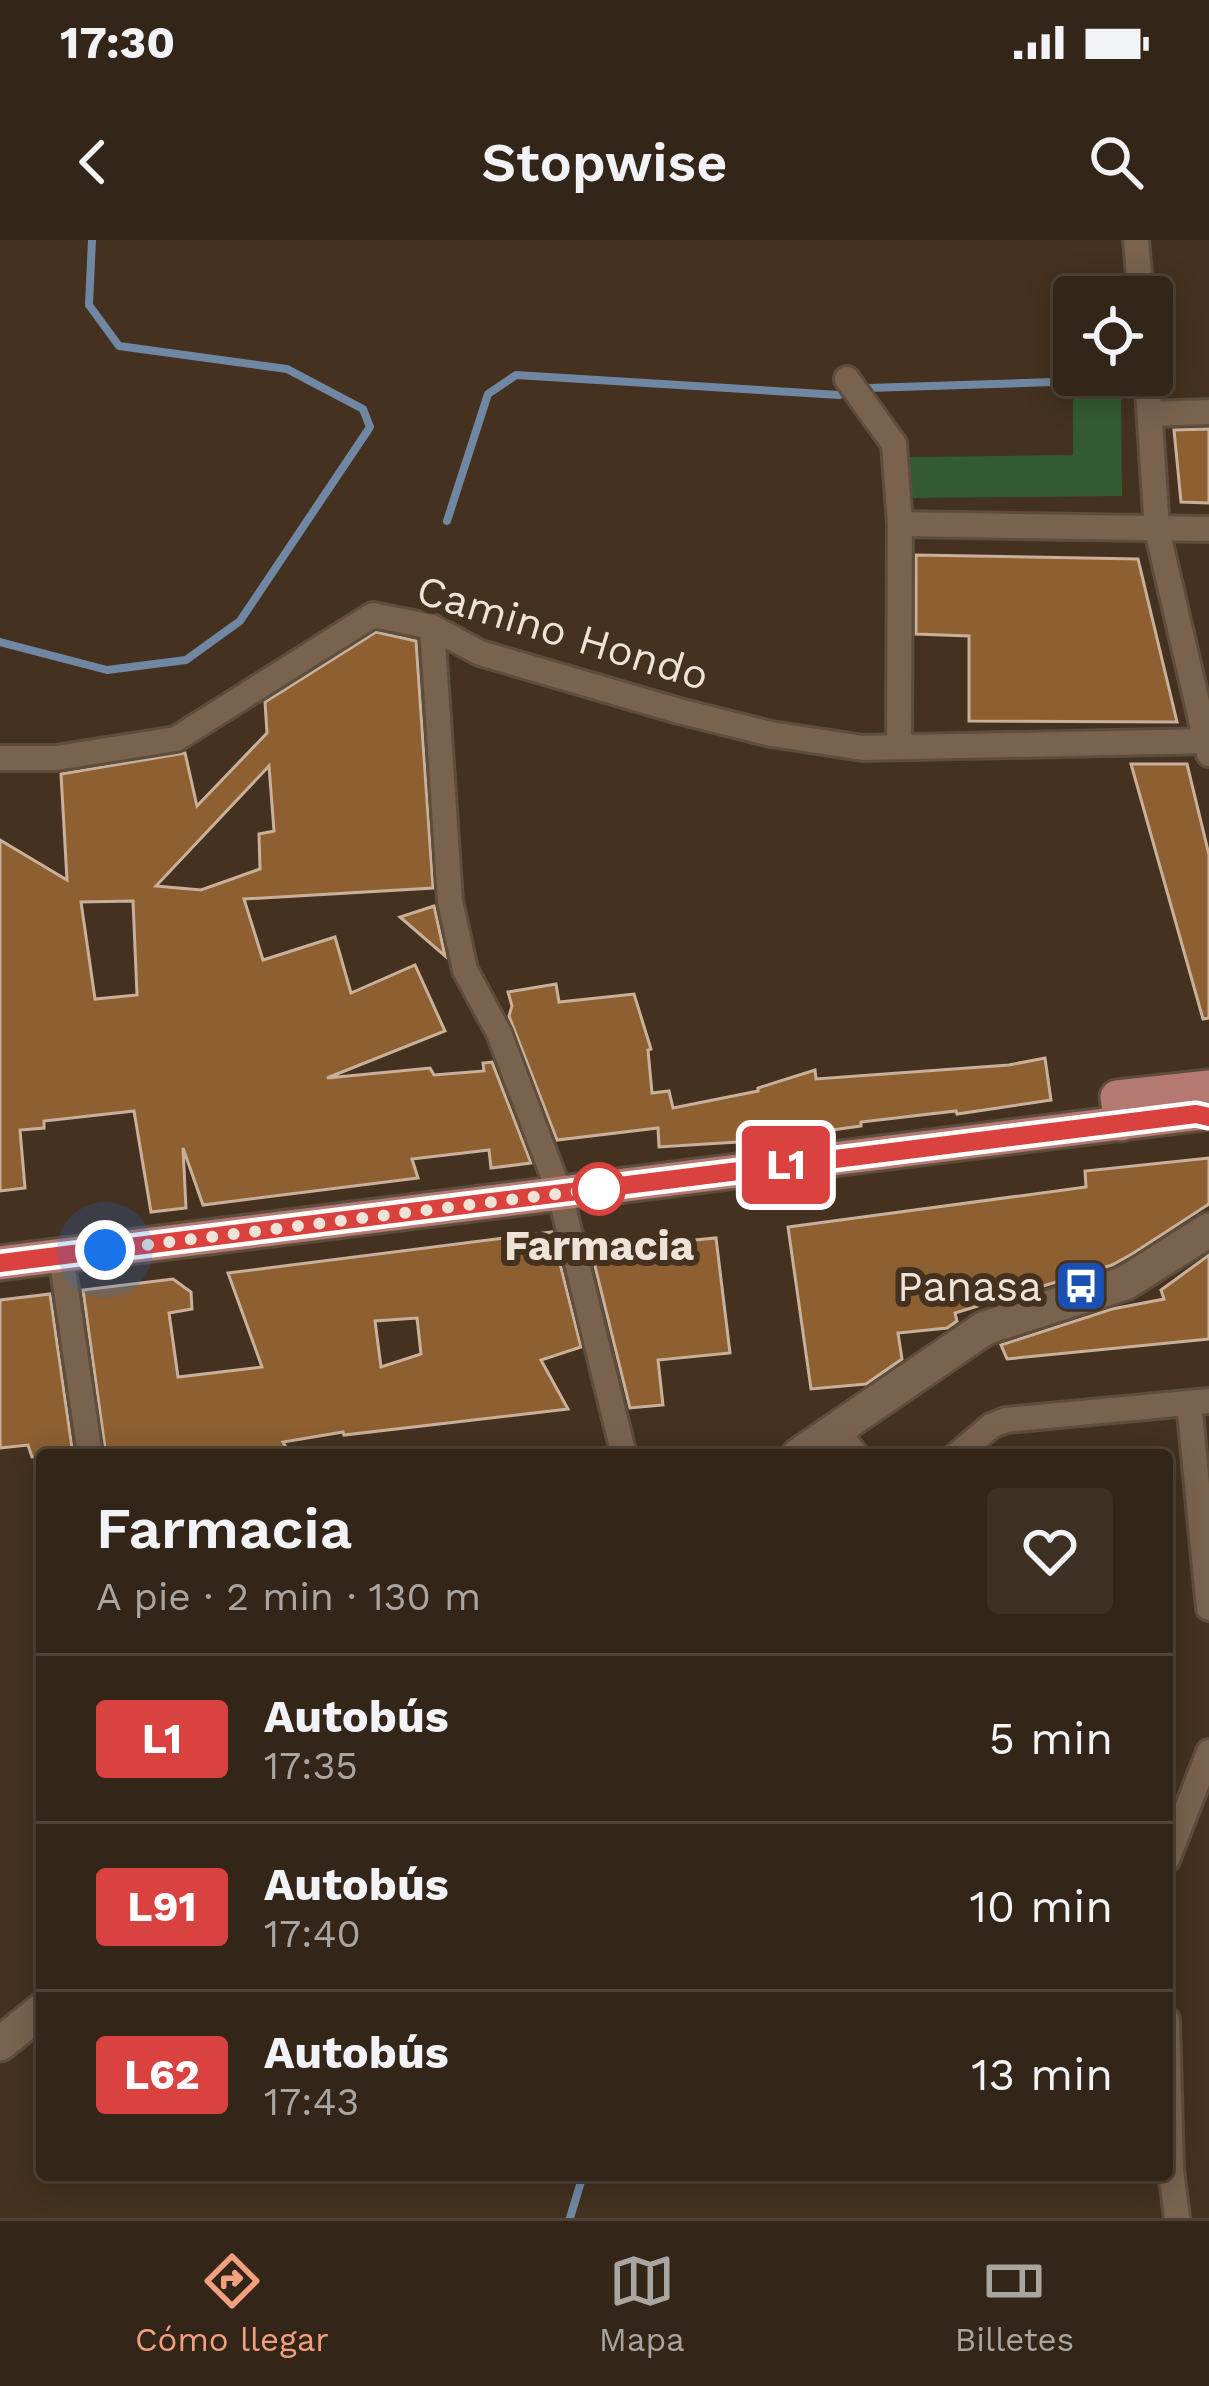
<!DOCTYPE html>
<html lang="es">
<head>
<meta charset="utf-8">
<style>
  body { margin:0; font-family:"Work Sans",sans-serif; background:#3e3124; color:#f1f3f6; height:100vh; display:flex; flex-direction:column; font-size:45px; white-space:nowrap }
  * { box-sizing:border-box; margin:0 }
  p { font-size:39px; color:#a9a5a1 }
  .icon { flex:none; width:66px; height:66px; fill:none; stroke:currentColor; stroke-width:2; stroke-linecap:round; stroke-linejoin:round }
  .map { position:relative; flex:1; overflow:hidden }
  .details { position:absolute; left:36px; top:1209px; width:1137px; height:732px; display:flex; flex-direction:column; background:#332517; border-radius:12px; box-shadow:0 6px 30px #0003,0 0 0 3px #4e4236 }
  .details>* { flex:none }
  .badge { padding:0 24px; border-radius:9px; font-size:42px; line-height:78px }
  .fabs { position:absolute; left:1053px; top:36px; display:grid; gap:24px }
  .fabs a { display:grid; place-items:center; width:120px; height:120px; border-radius:12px; background:#332517; box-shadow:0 6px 30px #0003,0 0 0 3px #4e4236; font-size:60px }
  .you { position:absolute; width:60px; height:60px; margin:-30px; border:9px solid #fff; border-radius:50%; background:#1a73e8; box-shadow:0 0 0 18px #1a73e833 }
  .map>.badge { position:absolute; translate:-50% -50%; box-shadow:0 0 0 6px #fff }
  .round { display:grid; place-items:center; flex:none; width:126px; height:126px; border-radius:12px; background:#3e3124 }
  .head { display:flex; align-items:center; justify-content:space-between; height:204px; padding:0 60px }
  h1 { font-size:57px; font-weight:600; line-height:90px }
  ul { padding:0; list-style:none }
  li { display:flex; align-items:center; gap:36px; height:168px; padding:0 60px; border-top:3px solid #4e4236 }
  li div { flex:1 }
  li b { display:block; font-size:45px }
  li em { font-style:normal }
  li .badge { min-width:132px; font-weight:700; text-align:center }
  .status { display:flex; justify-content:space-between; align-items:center; height:84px; padding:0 60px; background:#332517; direction:ltr }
  .status svg { height:33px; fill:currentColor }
  header { display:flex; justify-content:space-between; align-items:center; height:156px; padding:0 60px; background:#332517; font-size:54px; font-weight:600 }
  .tabs { display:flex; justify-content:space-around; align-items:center; height:168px; border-top:3px solid #4e4236; background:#332517; font-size:33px; color:#a9a5a1 }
  .tabs a { display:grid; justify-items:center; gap:6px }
  .tabs .current { color:#f2a07f }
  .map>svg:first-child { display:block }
</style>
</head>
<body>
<div class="status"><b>17:30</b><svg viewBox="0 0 49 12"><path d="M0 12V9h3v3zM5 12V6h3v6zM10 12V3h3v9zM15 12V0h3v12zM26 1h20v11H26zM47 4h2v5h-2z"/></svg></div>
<header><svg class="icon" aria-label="back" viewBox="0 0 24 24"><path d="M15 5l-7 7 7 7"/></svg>Stopwise<svg class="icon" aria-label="search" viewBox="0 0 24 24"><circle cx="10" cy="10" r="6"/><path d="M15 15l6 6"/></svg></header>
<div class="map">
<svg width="1209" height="1978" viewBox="0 0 1209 1978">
  <rect width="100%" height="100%" fill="#44311f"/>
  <polygon fill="#335b31" points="1073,148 1121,148 1122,256 907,258 907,217 1073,215"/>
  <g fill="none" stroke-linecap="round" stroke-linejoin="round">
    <g stroke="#7087a4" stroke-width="8">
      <polyline points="868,148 1084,141"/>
      <polyline points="447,281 488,154 516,135 839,155"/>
      <polyline points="0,402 107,430 186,420 240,381 370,187 363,169 287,129 119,106 89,65 92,0"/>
      <polyline points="570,1978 583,1935"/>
    </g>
  </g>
  <g fill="#8d5f31" stroke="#c8b09a" stroke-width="3" fill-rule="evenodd">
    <polygon points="1209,189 1209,263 1181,262 1174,190"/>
    <polygon points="916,315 1138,319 1177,482 969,481 969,396 916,394"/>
    <path d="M376,392L416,401L433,648L244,659L263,720L335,697L351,753L415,725L445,791L327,838L430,828L434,835L484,831L483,823L492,822L531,923L491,928L489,910L412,919L418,938L203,965L183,908L186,968L151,972L134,871L44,881V888L20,890L25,948L0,951V600L67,640L61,534L185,513L197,566L267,493L265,462ZM269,526L274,591L259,594L260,629L201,650L156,646ZM133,661L137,755L95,759L81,662Z"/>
    <polygon points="1131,524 1187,524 1209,615 1209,778 1203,779"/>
    <polygon points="434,666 445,716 400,677"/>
    <polygon points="556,744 559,762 634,754 651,809 648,810 652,853 669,851 673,868 758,851 758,848 815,830 816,839 1009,825 1045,818 1051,860 957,874 956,871 861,882 861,886 754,901 659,907 658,888 557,900 509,776 512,766 508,752"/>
    <polygon points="1209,918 1209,964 1132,1014 1112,1025 955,1073 957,1081 947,1088 898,1093 902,1119 866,1144 811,1149 788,987 1086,947 1085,931"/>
    <path d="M552,992L581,1107L541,1120L568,1169L344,1195L343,1192L283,1202L286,1207L233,1215H106L83,1050L173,1039L191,1052L192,1069L169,1073L178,1137L262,1127L228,1033ZM417,1078L421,1114L381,1127L375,1081Z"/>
    <polygon points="716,998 730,1113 658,1120 663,1165 630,1168 591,1010"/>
    <polygon points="1209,1015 1209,1099 1007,1119 1001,1105 1112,1069 1164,1059 1161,1050"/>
    <polygon points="50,1054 73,1215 32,1217 28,1205 0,1208 0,1060"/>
  </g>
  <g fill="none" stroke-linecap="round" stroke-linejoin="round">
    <g stroke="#5d4d3d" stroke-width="30">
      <g id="minor">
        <polyline points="1136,0 1141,57"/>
        <polyline points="1147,135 1157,290 1209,514"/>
        <polyline points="847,139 894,204 900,284 899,505"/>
        <polyline points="1150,174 1209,172"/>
        <polyline points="900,284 1209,289"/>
        <polyline points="432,387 450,661 465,730 499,793 560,954 624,1215"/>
        <polyline points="0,518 56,518 176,499 373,375 432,387 480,413 679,471 771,494 863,508 1209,501"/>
        <polyline points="61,1016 90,1215"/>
        <polyline points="1189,1163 1209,1368"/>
        <polyline points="836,1190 856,1215"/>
        <polyline points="957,1215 991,1186 1006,1180 1209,1161"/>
        <polyline points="1167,1620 1209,1512"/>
        <polyline points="1167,1780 1171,1930 1177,1978"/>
      </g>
    </g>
    <g stroke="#5d4d3d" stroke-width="39">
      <g id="secondary">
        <polyline points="799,1215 985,1088 1125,1043 1209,990"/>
        <polyline points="0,1804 42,1770"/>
      </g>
    </g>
    <g stroke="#5d4d3d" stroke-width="39">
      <g id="primary">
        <polyline points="1121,884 1117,857 1209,847"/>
        <polyline points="0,1023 1209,872"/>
      </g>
    </g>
    <use href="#minor" stroke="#79634f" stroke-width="24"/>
    <use href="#secondary" stroke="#79634f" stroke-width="33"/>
    <use href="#primary" stroke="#b47970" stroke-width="33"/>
  </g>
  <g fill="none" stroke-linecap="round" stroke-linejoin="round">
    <g stroke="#fff" stroke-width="27">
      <polyline id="line" points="0,1023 1196,874 1209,877"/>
    </g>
    <use href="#line" stroke="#da4240" stroke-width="18"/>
    <polyline stroke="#efe3d8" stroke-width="12" stroke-dasharray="0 21.6" points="105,1010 605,948 599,949"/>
  </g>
  <defs>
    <g id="bus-square" transform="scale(2.7)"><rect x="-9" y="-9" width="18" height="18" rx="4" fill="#1a4fb4" stroke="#44311f"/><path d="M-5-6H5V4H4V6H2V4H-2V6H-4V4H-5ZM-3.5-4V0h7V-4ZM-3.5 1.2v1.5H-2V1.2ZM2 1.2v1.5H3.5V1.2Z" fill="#fff"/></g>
  </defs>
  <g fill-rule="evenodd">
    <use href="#bus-square" x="1081" y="1046"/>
  </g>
  <circle fill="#fff" stroke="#da4240" stroke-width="6" cx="599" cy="949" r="24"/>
  <g text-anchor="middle" stroke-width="12" stroke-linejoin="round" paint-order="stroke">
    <g font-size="42" fill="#efe3d8" stroke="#44311f">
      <text transform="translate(563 392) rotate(17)" y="15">Camino Hondo</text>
    </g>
    <g font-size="42" font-weight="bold" fill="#efe3d8" stroke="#44311f">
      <text x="599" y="1020">Farmacia</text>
    </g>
    <g font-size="42" fill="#efe3d8" stroke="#44311f" text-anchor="end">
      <text x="1042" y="1061">Panasa</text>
    </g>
  </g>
</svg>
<div class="fabs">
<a><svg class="icon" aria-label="locate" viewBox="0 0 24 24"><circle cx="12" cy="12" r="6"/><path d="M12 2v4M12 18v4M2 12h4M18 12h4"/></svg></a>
</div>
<div class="you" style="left:105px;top:1010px"></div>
<b class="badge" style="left:786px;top:925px;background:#da4240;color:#fff">L1</b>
<section class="details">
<div class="head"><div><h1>Farmacia</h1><p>A pie · 2 min · 130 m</p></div><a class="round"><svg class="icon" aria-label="heart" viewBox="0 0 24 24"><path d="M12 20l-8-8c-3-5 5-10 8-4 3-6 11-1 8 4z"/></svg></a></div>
<ul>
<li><span class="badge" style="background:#da4240;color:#fff">L1</span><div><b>Autobús</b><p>17:35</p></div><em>5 min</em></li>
<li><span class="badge" style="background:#da4241;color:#fff">L91</span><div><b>Autobús</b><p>17:40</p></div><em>10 min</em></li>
<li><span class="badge" style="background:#da4240;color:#fff">L62</span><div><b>Autobús</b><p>17:43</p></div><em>13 min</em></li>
</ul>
</section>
</div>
<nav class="tabs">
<a class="current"><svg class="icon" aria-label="directions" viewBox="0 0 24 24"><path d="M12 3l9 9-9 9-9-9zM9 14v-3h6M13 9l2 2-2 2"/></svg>Cómo llegar</a>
<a><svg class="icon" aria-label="map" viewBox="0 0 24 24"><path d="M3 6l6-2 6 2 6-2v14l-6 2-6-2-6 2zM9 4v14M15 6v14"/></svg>Mapa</a>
<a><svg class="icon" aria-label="tickets" viewBox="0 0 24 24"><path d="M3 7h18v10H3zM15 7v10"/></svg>Billetes</a>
</nav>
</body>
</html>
